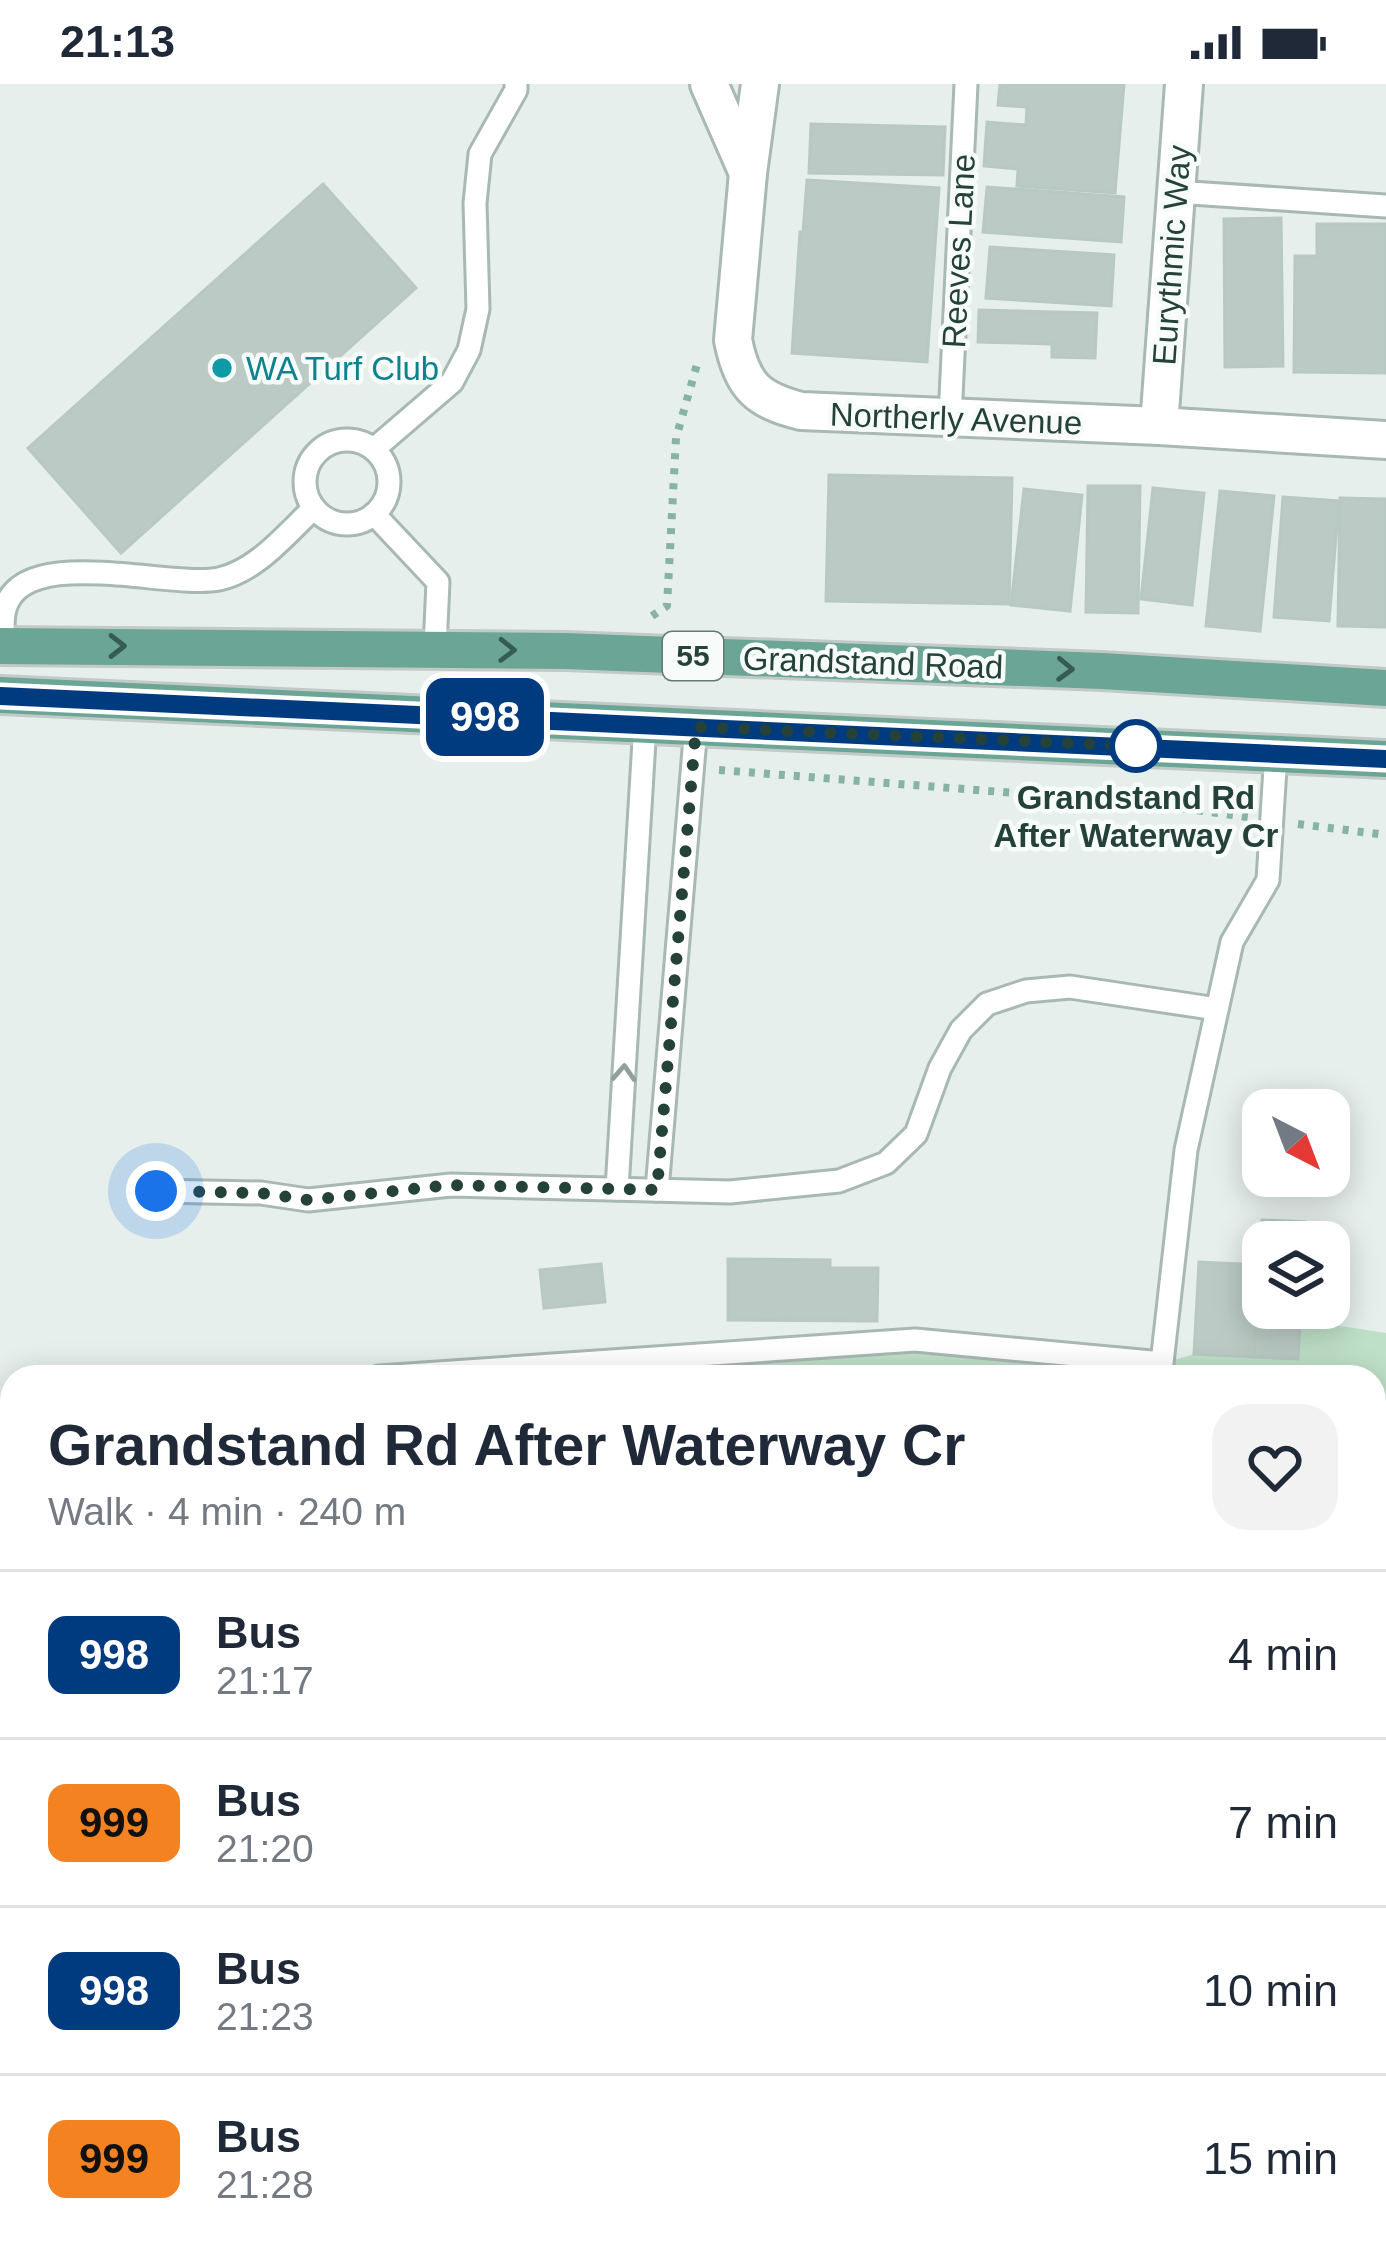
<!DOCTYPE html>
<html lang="en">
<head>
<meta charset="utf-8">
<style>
  body { margin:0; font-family:Arial,sans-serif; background:#f2f2f3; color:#1f2937; height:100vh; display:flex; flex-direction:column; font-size:45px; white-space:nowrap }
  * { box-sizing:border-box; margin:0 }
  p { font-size:39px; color:#747a83 }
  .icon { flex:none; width:66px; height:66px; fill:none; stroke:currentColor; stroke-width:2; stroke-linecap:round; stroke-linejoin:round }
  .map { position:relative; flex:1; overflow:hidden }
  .panel { position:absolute; left:0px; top:1281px; width:1386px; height:903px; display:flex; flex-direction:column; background:#fff; border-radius:36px 36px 0 0; box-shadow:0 6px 30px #0003 }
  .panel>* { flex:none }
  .badge { padding:0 24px; border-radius:18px; font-size:42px; line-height:78px }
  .needle { width:78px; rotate:138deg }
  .fabs { position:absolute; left:1242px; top:1005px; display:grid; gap:24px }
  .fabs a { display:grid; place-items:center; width:108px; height:108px; border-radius:24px; background:#fff; box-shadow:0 6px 30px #0003; font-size:60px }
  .you { position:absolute; width:60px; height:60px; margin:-30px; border:9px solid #fff; border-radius:50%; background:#1a73e8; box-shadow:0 0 0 18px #1a73e833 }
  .map>.badge { position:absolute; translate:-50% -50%; box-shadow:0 0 0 6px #fff }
  .round { display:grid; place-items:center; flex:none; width:126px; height:126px; border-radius:36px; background:#f2f2f3 }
  .headline { display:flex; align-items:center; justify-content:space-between; height:204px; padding:0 48px }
  h1 { font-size:57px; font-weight:600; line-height:90px }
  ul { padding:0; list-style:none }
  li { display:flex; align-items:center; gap:36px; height:168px; padding:0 48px; border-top:3px solid #e0e1e3 }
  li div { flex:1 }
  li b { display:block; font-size:45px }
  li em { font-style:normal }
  li .badge { min-width:132px; font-weight:700; text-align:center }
  .status { display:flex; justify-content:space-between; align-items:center; height:84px; padding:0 60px; background:#fff; direction:ltr }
  .status svg { height:33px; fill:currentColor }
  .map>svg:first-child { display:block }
</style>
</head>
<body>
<div class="status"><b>21:13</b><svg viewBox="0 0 49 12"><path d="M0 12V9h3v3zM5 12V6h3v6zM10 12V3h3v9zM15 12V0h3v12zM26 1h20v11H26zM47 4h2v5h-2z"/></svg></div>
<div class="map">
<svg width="1386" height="2182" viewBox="0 0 1386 2182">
  <rect width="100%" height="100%" fill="#e6efeb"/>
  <polygon fill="#bfe0c8" points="1313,1238 1386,1249 1386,2182 0,2182 0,1598 12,1597 12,2172 1374,2172 1374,1293 523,1293 915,1256 1162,1279"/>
  <g fill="#bbcac4" stroke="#b8c9c2" stroke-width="3">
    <polygon points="1000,0 1124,0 1115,109 1017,102 1018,85 984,82 987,38 1026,41 1027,23 998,21"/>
    <polygon points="811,40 945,43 943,91 809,89"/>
    <polygon points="807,96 939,104 927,278 792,269 800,148 803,148"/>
    <polygon points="323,100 416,204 121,469 28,364"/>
    <polygon points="987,103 1124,113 1121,158 983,148"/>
    <polygon points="1281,134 1283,282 1225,283 1224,135"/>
    <polygon points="1317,140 1386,140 1386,289 1294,288 1295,172 1317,172"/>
    <polygon points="990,163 1114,171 1111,222 986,214"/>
    <polygon points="979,226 1097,229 1095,274 1052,273 1052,260 978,258"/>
    <polygon points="829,391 1012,394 1009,520 826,517"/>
    <polygon points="1088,402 1140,402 1138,529 1086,528"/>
    <polygon points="1153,404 1204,409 1192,521 1141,515"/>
    <polygon points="1024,405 1082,411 1070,527 1011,521"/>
    <polygon points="1220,407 1274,412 1260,547 1206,542"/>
    <polygon points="1283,413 1339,417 1329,537 1274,533"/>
    <polygon points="1340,414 1386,415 1386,543 1338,542"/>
    <polygon points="1262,1136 1305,1138 1304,1158 1263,1158 1263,1224 1301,1224 1298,1275 1254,1273"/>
    <polygon points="728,1175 830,1176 830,1184 878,1184 877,1237 728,1236"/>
    <polygon points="1199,1178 1259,1181 1254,1273 1194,1270"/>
    <polygon points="601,1180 605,1218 544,1224 540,1186"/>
    <polygon points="12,1347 12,1596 0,1441 0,1348"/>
  </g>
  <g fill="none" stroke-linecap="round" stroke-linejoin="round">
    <g stroke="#a8b8b2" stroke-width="27">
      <g id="service">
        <polyline points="1176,108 1386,122"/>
        <polyline points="950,334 966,0"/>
        <circle cx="347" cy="398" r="42"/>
        <polyline points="374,365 452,298 469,266 478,225 475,119 480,70 516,6 516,0"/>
        <polyline points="374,430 438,498 435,564"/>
        <path d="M3,562C3,550 2,536 5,525C22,459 169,505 219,495C257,487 287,449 314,424"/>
        <polyline points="617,1105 645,640"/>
        <polyline points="657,1106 696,642"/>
        <polyline points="156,1107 261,1109 308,1116 451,1101 730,1108 839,1097 886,1079 916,1050 940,984 961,946 987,920 1026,907 1070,903 1217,925"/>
        <polyline points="379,1293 915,1256 1162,1279 1186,1066 1232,858 1268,796 1276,668"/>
      </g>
    </g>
    <g stroke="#a8b8b2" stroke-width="42">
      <g id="minor">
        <polyline points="709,0 748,89"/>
        <path d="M760,0L748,89L733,256C742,302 757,316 801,327L1159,342L1386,356"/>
        <polyline points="1159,342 1184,0"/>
      </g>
    </g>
    <g stroke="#c2cac8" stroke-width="42">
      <g id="primary">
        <polyline points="0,562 565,567 1102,587 1386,604"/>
        <polyline points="0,611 1386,675"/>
      </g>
    </g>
    <g stroke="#86b3a5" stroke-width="8" stroke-dasharray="6 9" stroke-linecap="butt">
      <polyline points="652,532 667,522 676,354 698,277"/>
      <polyline points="719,686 1144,719 1248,733"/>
      <polyline points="1298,740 1386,751"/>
    </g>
    <use href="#service" stroke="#fff" stroke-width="21"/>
    <use href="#minor" stroke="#fff" stroke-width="36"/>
    <use href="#primary" stroke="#6aa596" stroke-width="36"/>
  </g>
  <defs><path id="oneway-chevron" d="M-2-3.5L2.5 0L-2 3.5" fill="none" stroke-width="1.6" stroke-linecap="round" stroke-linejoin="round" transform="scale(3)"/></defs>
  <g stroke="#365b51">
    <use href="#oneway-chevron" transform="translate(117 562)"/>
    <use href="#oneway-chevron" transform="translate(507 566) rotate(1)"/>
    <use href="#oneway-chevron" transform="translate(1065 585) rotate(2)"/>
  </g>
  <use stroke="#92a09c" href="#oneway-chevron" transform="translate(624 989) rotate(-87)"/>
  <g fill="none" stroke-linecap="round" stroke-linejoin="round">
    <g stroke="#fff" stroke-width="27">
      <polyline id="line" points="0,612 1386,675"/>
    </g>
    <use href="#line" stroke="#003b80" stroke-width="18"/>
    <polyline stroke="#24423a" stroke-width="12" stroke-dasharray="0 21.6" points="156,1107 261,1109 308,1116 451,1101 657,1106 696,643 1142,662 1136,662"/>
  </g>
  <circle fill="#0f9aa8" stroke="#f7fbf9" stroke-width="4.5" cx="222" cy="284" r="12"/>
  <circle fill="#fff" stroke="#003b80" stroke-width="6" cx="1136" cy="662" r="24"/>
  <g text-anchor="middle" stroke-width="9" stroke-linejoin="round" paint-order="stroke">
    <rect fill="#f7fbf9" stroke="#637a73" stroke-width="3" x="663" y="548" width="60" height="48" rx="9"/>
    <g font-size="30" font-weight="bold" fill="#24423a">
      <text x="693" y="582">55</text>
    </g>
    <g font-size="33" fill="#24423a" stroke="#f7fbf9">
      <text transform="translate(958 167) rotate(-87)" y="12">Reeves Lane</text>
      <text transform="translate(1171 171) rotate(-86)" y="12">Eurythmic Way</text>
      <text transform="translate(956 334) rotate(2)" y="12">Northerly Avenue</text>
      <text transform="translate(873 578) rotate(2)" y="12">Grandstand Road</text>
    </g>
    <g font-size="33" fill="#0d838f" stroke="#f7fbf9" text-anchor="start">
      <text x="246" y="296">WA Turf Club</text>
    </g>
    <g font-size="33" font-weight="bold" fill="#24423a" stroke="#f7fbf9">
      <text x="1136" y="725">Grandstand Rd<tspan x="1136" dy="38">After Waterway Cr</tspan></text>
    </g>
  </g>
</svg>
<div class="fabs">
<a><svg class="needle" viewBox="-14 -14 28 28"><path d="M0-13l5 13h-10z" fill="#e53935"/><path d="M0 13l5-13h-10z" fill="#747a83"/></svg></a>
<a><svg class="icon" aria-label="layers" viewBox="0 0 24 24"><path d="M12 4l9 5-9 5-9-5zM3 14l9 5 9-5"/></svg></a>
</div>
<div class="you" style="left:156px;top:1107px"></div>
<b class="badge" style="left:485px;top:633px;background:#003b80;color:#fff">998</b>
<section class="panel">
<div class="headline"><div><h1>Grandstand Rd After Waterway Cr</h1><p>Walk · 4 min · 240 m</p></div><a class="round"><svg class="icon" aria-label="heart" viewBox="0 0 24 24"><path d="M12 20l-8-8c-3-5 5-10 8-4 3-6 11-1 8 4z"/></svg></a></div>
<ul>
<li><span class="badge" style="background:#003b80;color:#fff">998</span><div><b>Bus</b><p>21:17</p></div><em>4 min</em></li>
<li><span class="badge" style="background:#f58220;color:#111">999</span><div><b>Bus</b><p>21:20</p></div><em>7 min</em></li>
<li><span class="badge" style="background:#003b80;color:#fff">998</span><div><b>Bus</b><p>21:23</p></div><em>10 min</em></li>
<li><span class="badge" style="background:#f58220;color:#111">999</span><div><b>Bus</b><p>21:28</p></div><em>15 min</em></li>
</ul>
</section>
</div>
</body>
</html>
